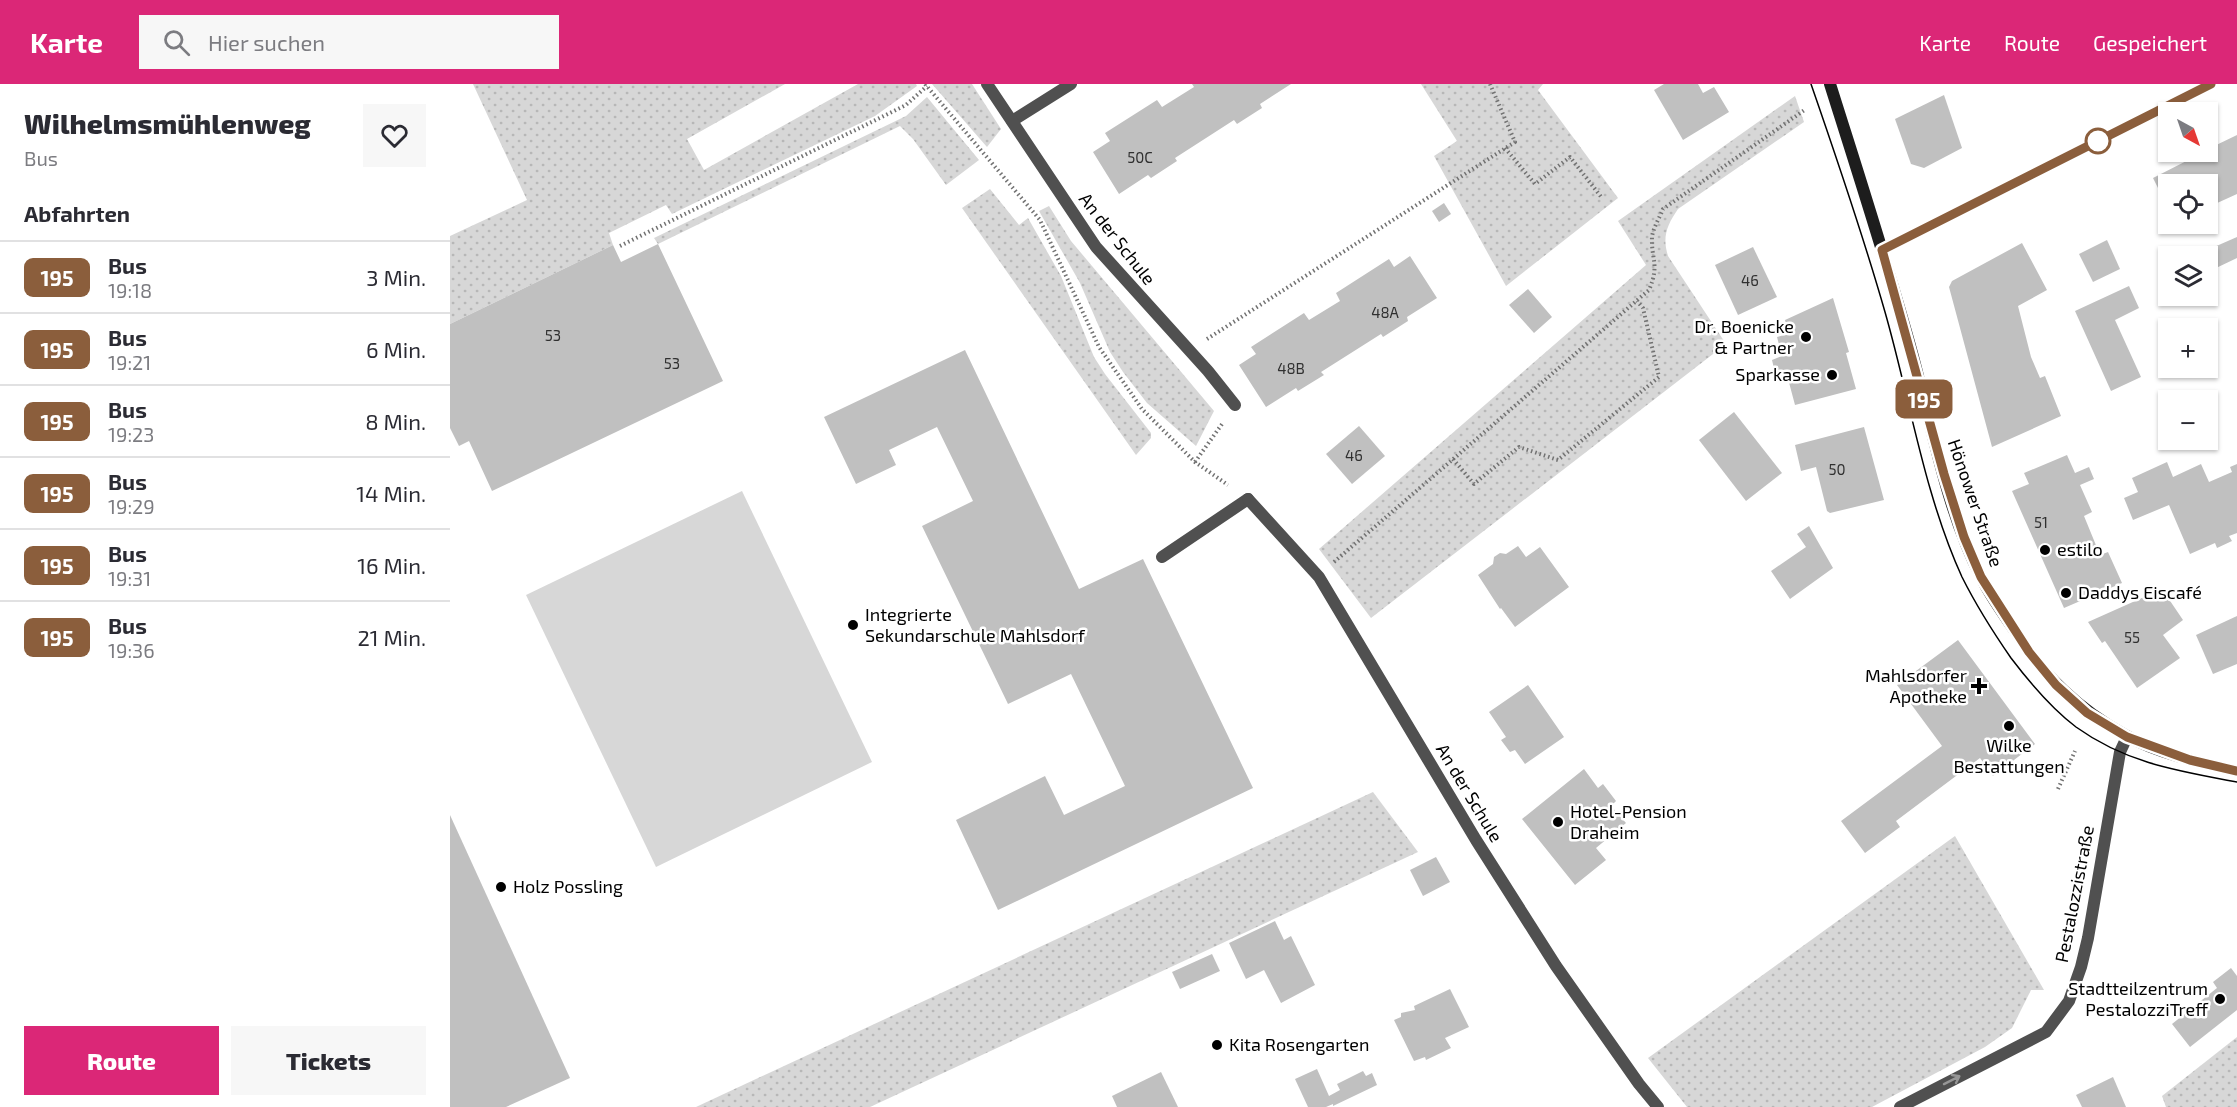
<!DOCTYPE html>
<html lang="de">
<head>
<meta charset="utf-8">
<style>
  body { margin:0; font-family:"Exo 2",sans-serif; background:#f7f7f7; color:#2b2b33; height:100vh; display:flex; flex-direction:column; font-size:22px; white-space:nowrap }
  * { box-sizing:border-box; margin:0 }
  p { font-size:20px; color:#7c7c81 }
  .icon { flex:none; width:33px; height:33px; fill:none; stroke:currentColor; stroke-width:2; stroke-linecap:round; stroke-linejoin:round }
  .map { position:relative; flex:1; overflow:hidden }
  .panel { display:flex; flex-direction:column; background:#fff; width:450px }
  .panel>* { flex:none }
  .badge { padding:0 12px; border-radius:9px; font-size:21px; line-height:39px }
  .needle { width:39px; rotate:140deg }
  .controls { position:absolute; left:1708px; top:18px; display:grid; gap:12px }
  .controls a { display:grid; place-items:center; width:60px; height:60px; border-radius:0px; background:#fff; box-shadow:0 2px 4px #0004; font-size:30px }
  .map>.badge { position:absolute; translate:-50% -50%; box-shadow:0 0 0 3px #fff }
  h2 { padding:0 24px; font-size:22px; line-height:54px }
  .round { display:grid; place-items:center; flex:none; width:63px; height:63px; border-radius:0px; background:#f7f7f7 }
  .overview { display:flex; align-items:center; justify-content:space-between; height:102px; padding:0 24px }
  h1 { font-size:28px; font-weight:800; line-height:45px }
  .button { display:flex; gap:12px; margin-top:auto; padding:12px 24px }
  .button a { flex:1; height:69px; border-radius:0px; background:#db2777; color:#fff; font-size:24px; font-weight:800; line-height:69px; text-align:center }
  .button a+a { background:#f7f7f7; color:#2b2b33 }
  ul { padding:0; list-style:none }
  li { display:flex; align-items:center; gap:18px; height:72px; padding:0 24px; border-top:2px solid #e1e1e2 }
  li div { flex:1 }
  li b { display:block; font-size:22px }
  li em { font-style:normal }
  li .badge { min-width:66px; font-weight:700; text-align:center }
  header { display:flex; align-items:center; gap:36px; box-sizing:border-box; height:84px; padding:0 30px; background:#db2777; color:#fff }
  header strong { font-size:28px }
  nav { display:flex; gap:33px; margin-inline-start:auto; font-size:21px }
  .search { width:420px; height:54px; background:#f7f7f7; display:flex; align-items:center; gap:15px; box-sizing:border-box; padding:0 21px; border-radius:0px; color:#7c7c81; font-size:22px }
  main { display:flex; flex:1; min-height:0 }
  .map>svg:first-child { display:block }
</style>
</head>
<body>
<header>
<strong>Karte</strong>
<div class="search"><svg class="icon" aria-label="search" viewBox="0 0 24 24"><circle cx="10" cy="10" r="6"/><path d="M15 15l6 6"/></svg>Hier suchen</div>
<nav><a>Karte</a><a>Route</a><a>Gespeichert</a></nav>
</header>
<main>
<section class="panel">
<div class="overview"><div><h1>Wilhelmsmühlenweg</h1><p>Bus</p></div><a class="round"><svg class="icon" aria-label="heart" viewBox="0 0 24 24"><path d="M12 20l-8-8c-3-5 5-10 8-4 3-6 11-1 8 4z"/></svg></a></div>
<h2>Abfahrten</h2>
<ul>
<li><span class="badge" style="background:#8b5e3c;color:#fff">195</span><div><b>Bus</b><p>19:18</p></div><em>3 Min.</em></li>
<li><span class="badge" style="background:#8b5e3c;color:#fff">195</span><div><b>Bus</b><p>19:21</p></div><em>6 Min.</em></li>
<li><span class="badge" style="background:#8b5e3c;color:#fff">195</span><div><b>Bus</b><p>19:23</p></div><em>8 Min.</em></li>
<li><span class="badge" style="background:#8b5e3c;color:#fff">195</span><div><b>Bus</b><p>19:29</p></div><em>14 Min.</em></li>
<li><span class="badge" style="background:#8b5e3c;color:#fff">195</span><div><b>Bus</b><p>19:31</p></div><em>16 Min.</em></li>
<li><span class="badge" style="background:#8b5e3c;color:#fff">195</span><div><b>Bus</b><p>19:36</p></div><em>21 Min.</em></li>
</ul>
<div class="button"><a>Route</a><a>Tickets</a></div>
</section>
<div class="map">
<svg width="1787" height="1023" viewBox="0 0 1787 1023">
  <defs>
    <pattern id="green-dots" width="8" height="8" patternUnits="userSpaceOnUse" patternTransform="scale(1.5)"><rect width="8" height="8" fill="#d7d7d7"/><path d="M2 2h.1M6 6h.1" fill="none" stroke="#b7b7b7" stroke-width="1.8" stroke-linecap="round"/></pattern>
  </defs>
  <rect width="100%" height="100%" fill="#fff"/>
  <g fill="url(#green-dots)">
    <polygon points="23,0 335,0 237,55 254,86 408,0 466,0 467,2 425,32 222,130 216,121 159,149 163,161 0,240 0,152 77,116"/>
    <polygon points="482,0 522,0 551,45 537,63"/>
    <polygon points="971,0 1093,0 1088,6 1168,114 1056,202 984,72 1007,57"/>
    <path d="M1345,12L1354,38L1228,125C1217,141 1212,153 1218,172L1276,260L921,534L869,465L1196,181L1168,137Z"/>
    <polygon points="477,13 529,76 496,101 463,55 450,42 208,160 204,154 456,32"/>
    <polygon points="540,105 569,141 578,134 611,192 644,273 655,290 701,349 701,354 686,371 512,124"/>
    <polygon points="599,122 621,157 764,327 746,362 697,319 673,288 660,268 630,199 589,127"/>
    <polygon points="923,708 968,768 420,1023 246,1023"/>
    <polygon points="1505,752 1594,906 1581,906 1562,944 1535,963 1422,1023 1237,1023 1198,974"/>
    <polygon points="1787,953 1787,1023 1716,1023 1712,1012"/>
  </g>
  <polygon fill="#d7d7d7" points="292,407 422,678 206,783 76,511"/>
  <g fill="#c0c0c0">
    <polygon points="742,0 841,0 810,20 812,24 787,40 784,36 725,74 727,77 701,94 698,91 669,110 643,68 660,57 655,49 707,16 712,23 744,3"/>
    <polygon points="1214,0 1248,0 1253,9 1264,3 1279,28 1233,56 1204,6"/>
    <polygon points="1494,11 1512,64 1474,84 1461,80 1445,35"/>
    <polygon points="1787,51 1787,110 1765,120 1768,127 1758,132 1758,100 1719,100 1719,126 1703,94 1754,68 1758,68 1758,65"/>
    <polygon points="994,119 1001,130 989,138 982,127"/>
    <polygon points="1787,153 1787,174 1764,185 1755,167"/>
    <polygon points="1657,156 1670,185 1643,198 1629,170"/>
    <polygon points="1572,159 1597,206 1568,222 1581,273 1590,294 1595,292 1611,332 1542,363 1499,203 1502,197"/>
    <polygon points="208,160 273,297 42,407 19,357 9,362 0,344 0,240 163,161 171,178"/>
    <polygon points="1303,163 1327,213 1288,231 1265,181"/>
    <polygon points="960,172 987,214 957,233 958,237 933,253 931,250 871,288 874,291 848,307 846,304 816,323 789,281 806,270 801,263 854,229 859,236 890,217 886,209 939,175 944,183"/>
    <polygon points="1679,202 1689,224 1665,236 1691,293 1661,307 1625,227"/>
    <polygon points="1078,205 1102,233 1084,249 1059,221"/>
    <polygon points="1383,214 1399,268 1396,269 1406,305 1345,321 1337,291 1326,293 1322,276 1332,272 1327,253 1338,250 1335,236"/>
    <polygon points="515,266 629,505 693,475 803,704 548,826 506,736 595,692 614,731 675,702 621,590 558,620 472,442 523,417 487,343 439,366 446,381 406,400 374,333"/>
    <polygon points="1284,328 1332,389 1296,417 1249,356"/>
    <polygon points="909,342 935,372 902,400 876,370"/>
    <polygon points="1414,343 1434,416 1380,429 1377,427 1366,383 1351,387 1345,361"/>
    <polygon points="1617,371 1625,389 1639,383 1644,395 1630,401 1642,428 1634,432 1650,471 1658,468 1672,499 1614,524 1562,407 1579,400 1574,389"/>
    <polygon points="1717,378 1723,393 1751,380 1759,398 1782,388 1780,383 1787,380 1787,449 1779,452 1782,457 1767,464 1765,459 1740,470 1719,421 1683,436 1674,414 1688,408 1682,394"/>
    <polygon points="1359,442 1383,484 1340,515 1321,487 1356,463 1347,450"/>
    <polygon points="1068,462 1076,473 1090,463 1119,503 1065,543 1051,524 1050,525 1028,491 1043,480 1044,473 1050,469 1056,470"/>
    <polygon points="1712,505 1733,536 1713,551 1730,574 1687,604 1655,557 1652,559 1638,538"/>
    <polygon points="1787,532 1787,580 1763,590 1746,551"/>
    <polygon points="1508,556 1585,660 1543,692 1530,674 1446,737 1450,743 1415,769 1391,737 1492,662 1447,601"/>
    <polygon points="1078,601 1114,653 1075,680 1065,666 1060,668 1051,656 1056,653 1039,628"/>
    <polygon points="1134,685 1148,704 1153,700 1166,717 1161,722 1176,739 1146,764 1156,776 1125,801 1072,735"/>
    <polygon points="0,731 120,994 56,1023 0,1023"/>
    <polygon points="986,773 1000,798 973,812 960,786"/>
    <polygon points="825,837 834,856 841,852 865,901 831,919 814,886 796,895 779,859"/>
    <polygon points="762,870 770,887 730,905 722,888"/>
    <polygon points="1781,884 1787,892 1787,926 1740,963 1722,940 1767,904 1763,898"/>
    <polygon points="1000,905 1019,943 995,954 1001,964 976,976 975,973 964,977 944,936 951,933 951,929 965,926 964,922"/>
    <polygon points="867,985 879,1012 890,1006 887,1000 913,987 916,992 922,989 927,1001 883,1022 883,1020 876,1023 858,1023 845,995"/>
    <polygon points="711,988 728,1023 667,1023 662,1012"/>
    <polygon points="1663,993 1676,1023 1632,1023 1626,1011"/>
  </g>
  <g fill="none" stroke-linecap="round" stroke-linejoin="round">
    <g stroke="#727272" stroke-width="4" stroke-dasharray="1.5 3" stroke-linecap="butt">
      <polyline points="475,0 590,136 649,263 692,325 745,378 778,401"/>
      <polyline points="1055,64 1085,100 1120,73 1152,114"/>
      <polyline points="170,162 456,21 477,2"/>
      <polyline points="757,255 1065,58 1040,0"/>
      <polyline points="1003,375 1024,400 1069,363 1108,376 1209,293 1193,224 1187,217"/>
      <polyline points="745,378 772,340"/>
      <path d="M884,478L1199,206C1210,180 1201,176 1202,153C1203,144 1210,133 1213,125L1356,25"/>
      <polyline points="1608,705 1625,667"/>
    </g>
    <g stroke="#505050" stroke-width="12">
      <polyline points="562,37 621,0"/>
      <polyline points="712,473 798,415"/>
    </g>
    <g stroke="#505050" stroke-width="12">
      <polyline points="537,0 646,163 758,287 785,321"/>
      <polyline points="798,415 869,493 1026,756 1106,882 1189,1000 1208,1023"/>
      <polyline points="1450,1023 1596,948 1619,917 1631,883 1638,854 1670,668 1677,653"/>
    </g>
    <g stroke="#1d1d1d" stroke-width="12">
      <path d="M1380,0C1408,89 1437,178 1462,269C1482,342 1496,425 1531,493C1540,512 1553,529 1565,547C1594,592 1628,625 1675,651C1707,669 1751,679 1787,687"/>
      <polyline points="1432,166 1761,0"/>
    </g>
    <path stroke="#000" stroke-width="1.5" d="M1361,0C1387,75 1413,151 1435,228C1460,315 1474,410 1512,493C1526,521 1543,548 1561,574C1580,599 1601,624 1626,643C1676,679 1728,687 1787,698"/>
  </g>
  <defs><path id="oneway-shaft" d="M-6 0H5M1.5-3L5.5 0L1.5 3" fill="none" stroke-width="1.6" stroke-linecap="round" stroke-linejoin="round" transform="scale(1.5)"/></defs>
  <use stroke="#969696" href="#oneway-shaft" transform="translate(1502 996) rotate(-27)"/>
  <g fill="none" stroke-linecap="round" stroke-linejoin="round">
    <g stroke="#fff" stroke-width="14">
      <polyline id="line" points="1761,0 1432,166 1494,390 1514,453 1531,493 1579,568 1606,601 1637,629 1677,653 1740,676 1787,687"/>
    </g>
    <use href="#line" stroke="#8b5e3c" stroke-width="9"/>
  </g>
  <circle fill="#fff" stroke="#8b5e3c" stroke-width="3" cx="1648" cy="57" r="12"/>
  <g fill="#000" stroke="#fff" stroke-width="2">
    <circle cx="1356" cy="253" r="6"/>
    <circle cx="1382" cy="291" r="6"/>
    <circle cx="1595" cy="466" r="6"/>
    <circle cx="1616" cy="509" r="6"/>
    <circle cx="403" cy="541" r="6"/>
    <path d="M1526 593h6v6h6v6h-6v6h-6v-6h-6v-6h6z"/>
    <circle cx="1559" cy="642" r="6"/>
    <circle cx="1108" cy="738" r="6"/>
    <circle cx="51" cy="803" r="6"/>
    <circle cx="1770" cy="915" r="6"/>
    <circle cx="767" cy="961" r="6"/>
  </g>
  <g text-anchor="middle" stroke-width="5" stroke-linejoin="round" paint-order="stroke">
    <g font-size="15" fill="#303030">
      <text x="690" y="79">50C</text>
      <text x="1300" y="202">46</text>
      <text x="935" y="234">48A</text>
      <text x="103" y="257">53</text>
      <text x="222" y="285">53</text>
      <text x="841" y="290">48B</text>
      <text x="904" y="377">46</text>
      <text x="1387" y="391">50</text>
      <text x="1591" y="444">51</text>
      <text x="1682" y="559">55</text>
    </g>
    <g font-size="18" fill="#000" stroke="#fff">
      <text transform="translate(667 155) rotate(52)" y="6">An der Schule</text>
      <text transform="translate(1525 419) rotate(71)" y="6">Hönower Straße</text>
      <text transform="translate(1019 709) rotate(59)" y="6">An der Schule</text>
      <text transform="translate(1625 810) rotate(-79)" y="6">Pestalozzistraße</text>
    </g>
    <g font-size="18" fill="#000" stroke="#fff" text-anchor="start">
      <text x="1344" y="249" text-anchor="end">Dr. Boenicke<tspan x="1344" dy="21">&amp; Partner</tspan></text>
      <text x="1370" y="297" text-anchor="end">Sparkasse</text>
      <text x="1607" y="472">estilo</text>
      <text x="1628" y="515">Daddys Eiscafé</text>
      <text x="415" y="537">Integrierte<tspan x="415" dy="21">Sekundarschule Mahlsdorf</tspan></text>
      <text x="1517" y="598" text-anchor="end">Mahlsdorfer<tspan x="1517" dy="21">Apotheke</tspan></text>
      <text x="1559" y="668" text-anchor="middle">Wilke<tspan x="1559" dy="21">Bestattungen</tspan></text>
      <text x="1120" y="734">Hotel-Pension<tspan x="1120" dy="21">Draheim</tspan></text>
      <text x="63" y="809">Holz Possling</text>
      <text x="1758" y="911" text-anchor="end">Stadtteilzentrum<tspan x="1758" dy="21">PestalozziTreff</tspan></text>
      <text x="779" y="967">Kita Rosengarten</text>
    </g>
  </g>
</svg>
<div class="controls">
<a><svg class="needle" viewBox="-14 -14 28 28"><path d="M0-13l5 13h-10z" fill="#e53935"/><path d="M0 13l5-13h-10z" fill="#7c7c81"/></svg></a>
<a><svg class="icon" aria-label="locate" viewBox="0 0 24 24"><circle cx="12" cy="12" r="6"/><path d="M12 2v4M12 18v4M2 12h4M18 12h4"/></svg></a>
<a><svg class="icon" aria-label="layers" viewBox="0 0 24 24"><path d="M12 4l9 5-9 5-9-5zM3 14l9 5 9-5"/></svg></a>
<a>+</a>
<a>−</a>
</div>
<b class="badge" style="left:1474px;top:315px;background:#8b5e3c;color:#fff">195</b>
</div>
</main>
</body>
</html>
